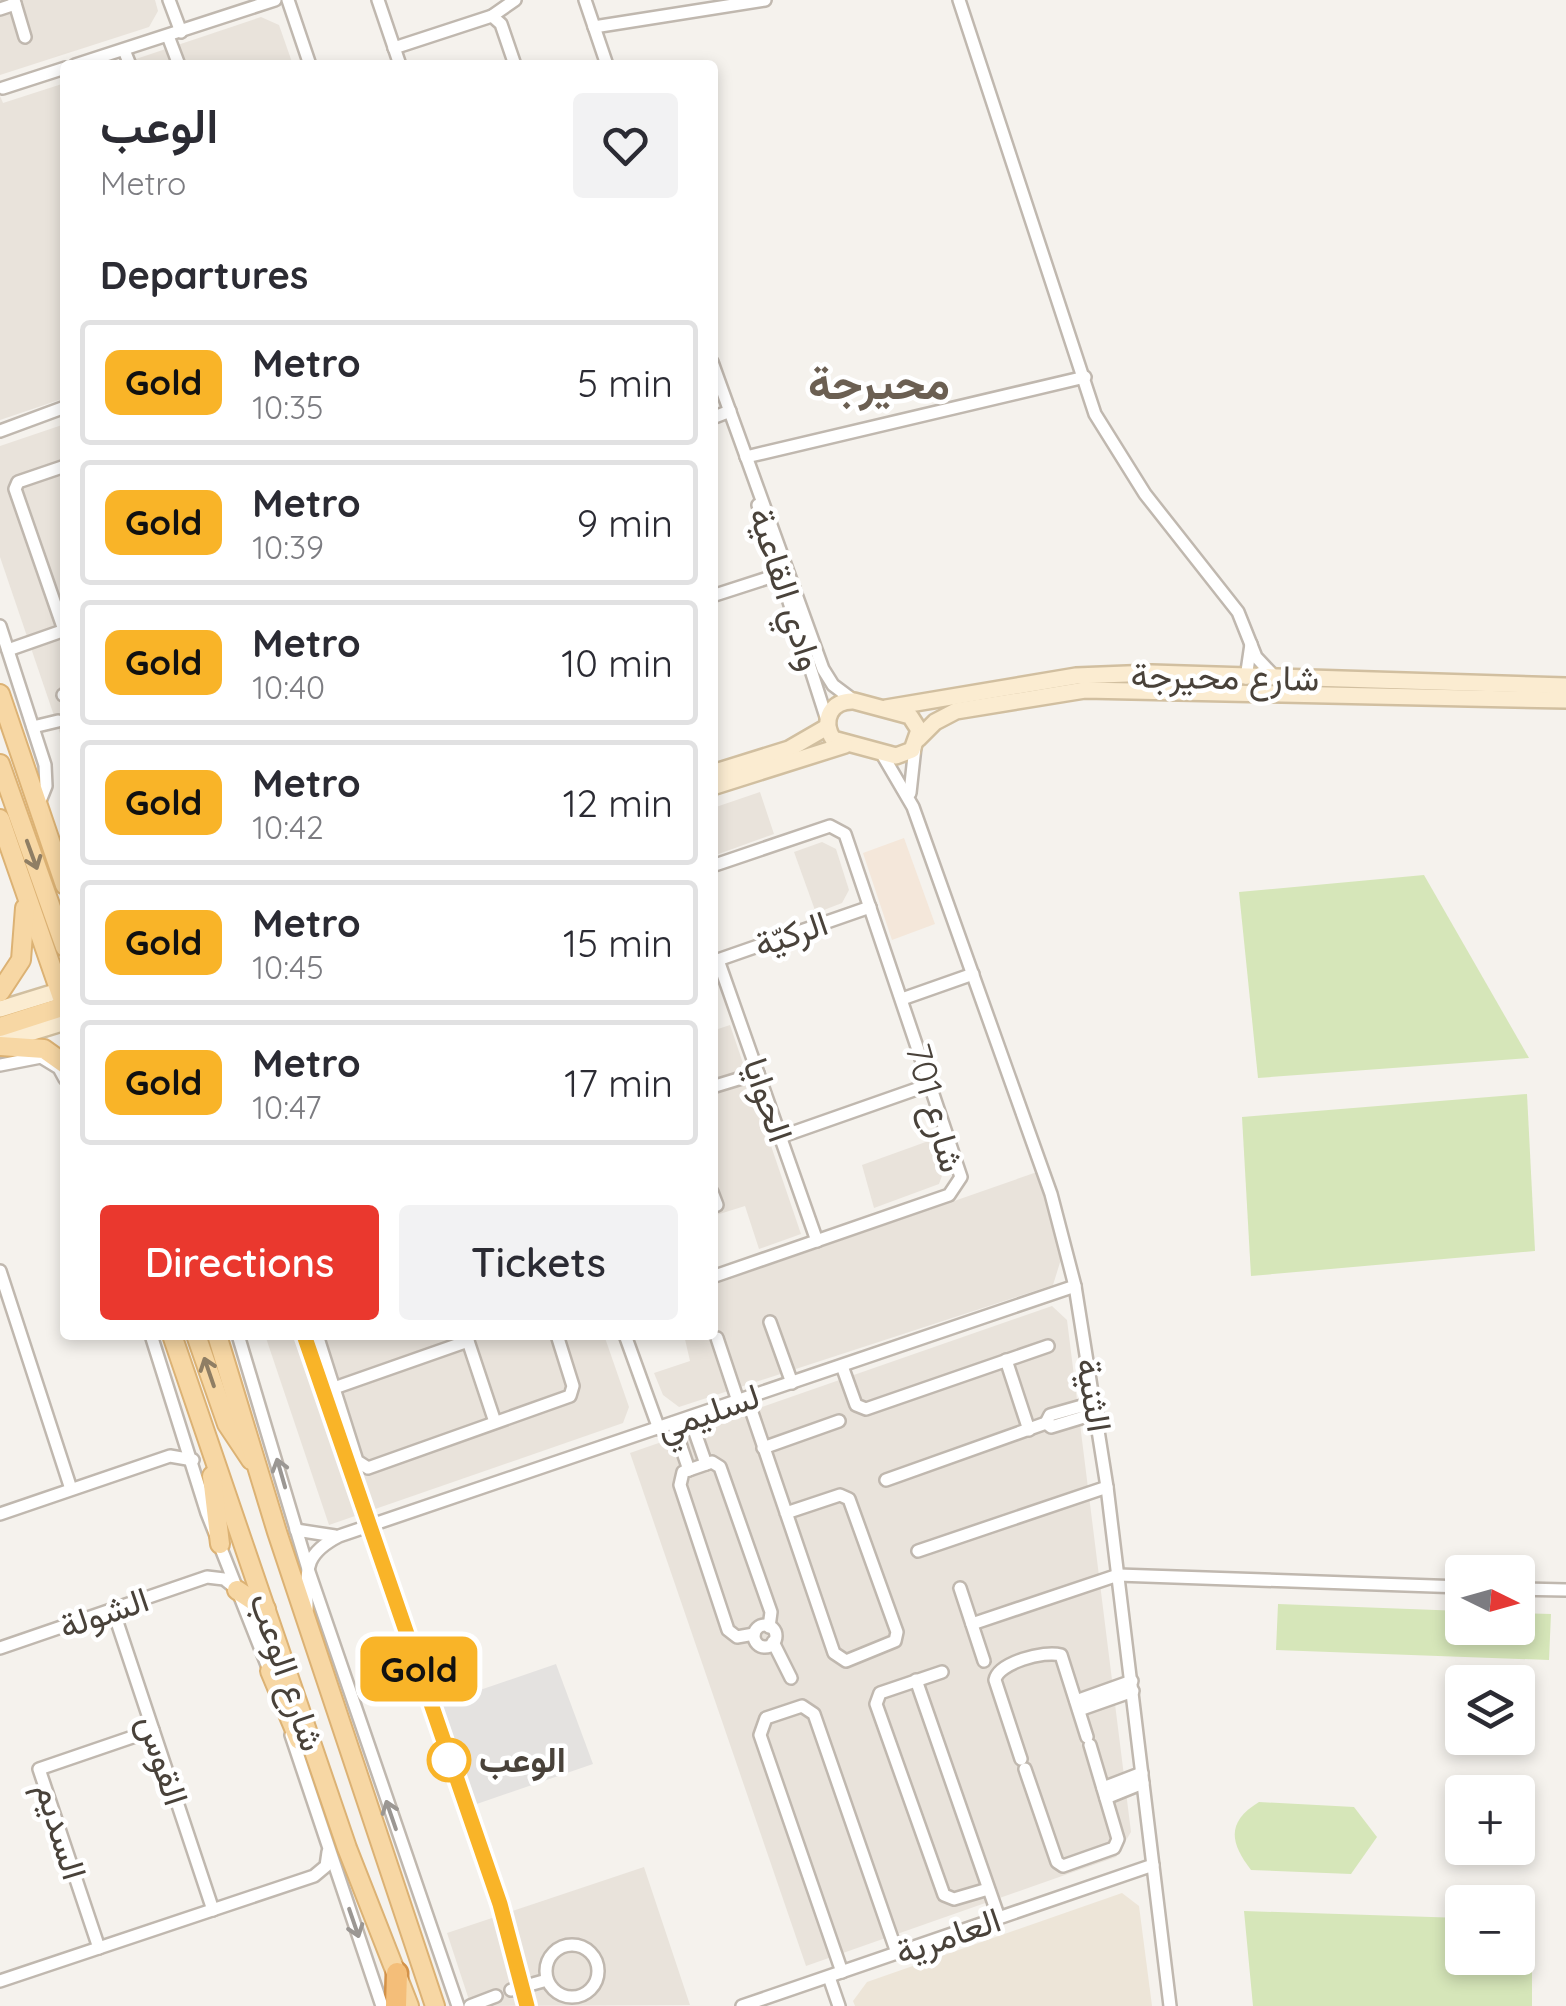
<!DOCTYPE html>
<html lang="en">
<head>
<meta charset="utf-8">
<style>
  body { margin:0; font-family:Quicksand,Vazirmatn,sans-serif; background:#f2f2f3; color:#2b2b33; height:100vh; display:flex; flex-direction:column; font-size:38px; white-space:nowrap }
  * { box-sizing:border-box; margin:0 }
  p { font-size:32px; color:#7c7c81 }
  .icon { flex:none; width:55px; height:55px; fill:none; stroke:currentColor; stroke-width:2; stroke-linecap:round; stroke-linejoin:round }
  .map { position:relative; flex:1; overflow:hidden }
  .panel { position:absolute; left:60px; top:60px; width:658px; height:1280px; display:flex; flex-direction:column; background:#fff; border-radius:10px; box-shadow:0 5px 15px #0003 }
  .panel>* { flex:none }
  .badge { padding:0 20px; border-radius:15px; font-size:35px; line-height:65px }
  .needle { width:65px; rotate:95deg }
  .fabs { position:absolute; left:1445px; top:1555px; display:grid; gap:20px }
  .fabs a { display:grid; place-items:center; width:90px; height:90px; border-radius:10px; background:#fff; box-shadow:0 5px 15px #0003; font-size:50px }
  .map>.badge { position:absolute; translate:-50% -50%; box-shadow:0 0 0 5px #fff }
  h2 { padding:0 40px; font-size:38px; line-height:90px }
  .round { display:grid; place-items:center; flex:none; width:105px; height:105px; border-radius:10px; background:#f2f2f3 }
  .headline { display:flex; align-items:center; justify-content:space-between; height:170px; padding:0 40px }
  h1 { font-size:48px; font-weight:600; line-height:75px }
  .button { display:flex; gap:20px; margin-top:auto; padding:20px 40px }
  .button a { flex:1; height:115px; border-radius:10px; background:#ea382e; color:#fff; font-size:40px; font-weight:600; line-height:115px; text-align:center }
  .button a+a { background:#f2f2f3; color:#2b2b33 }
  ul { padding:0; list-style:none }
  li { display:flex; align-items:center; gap:30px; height:125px; margin:0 20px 15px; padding:0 20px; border:5px solid #e1e1e2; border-radius:10px }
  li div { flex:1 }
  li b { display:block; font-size:38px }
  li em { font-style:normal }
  li .badge { min-width:110px; font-weight:700; text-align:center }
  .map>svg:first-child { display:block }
</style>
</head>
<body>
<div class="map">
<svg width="1566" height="2006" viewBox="0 0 1566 2006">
  <rect width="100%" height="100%" fill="#f5f2ed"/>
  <g fill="#e9e3db">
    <polygon points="0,0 155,0 158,11 149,27 0,75"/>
    <polygon points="261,17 279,25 293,65 118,65"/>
    <polygon points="65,83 65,398 0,420 0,96 3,103"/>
    <polygon points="65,424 65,748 0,557 0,446"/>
    <polygon points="760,792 774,834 713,856 713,808"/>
    <polygon points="822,842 836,849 849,890 842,903 816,913 794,852"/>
    <polygon points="730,1025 801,1234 759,1249 745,1206 713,1216 712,1031"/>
    <polygon points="934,1139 944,1170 939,1184 874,1208 862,1165"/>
    <polygon points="1037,1172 1062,1256 1053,1285 679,1407 663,1395 654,1373 690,1361 684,1335 712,1335 713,1285"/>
    <polygon points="1052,1306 1067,1320 1131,1832 1116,1857 806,1966 630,1453"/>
    <polygon points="265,1335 604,1335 629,1407 623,1423 329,1525"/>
    <polygon points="644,1867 690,2005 471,2006 447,1933"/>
  </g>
  <polygon fill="#f4e7da" points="904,838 935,924 892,940 863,853"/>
  <polygon fill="#ede5d8" points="1122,1893 1139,1906 1152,2006 855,2006 853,2001 867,1982"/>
  <g fill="#d6e6b9">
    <polygon points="1424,875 1529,1058 1258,1078 1239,892"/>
    <polygon points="1527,1094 1535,1251 1251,1276 1242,1117"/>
    <polygon points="1278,1604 1462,1611 1462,1628 1518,1628 1518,1613 1551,1614 1549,1660 1276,1650"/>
    <path d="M1259,1802L1354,1807L1377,1837L1351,1874L1251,1870C1230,1843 1226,1822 1259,1802Z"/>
    <polygon points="1244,1911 1462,1918 1462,1958 1518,1958 1518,1920 1532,1920 1532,2006 1253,2006"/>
  </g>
  <polygon fill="#e4e2e0" points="556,1664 593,1764 468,1807 433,1706"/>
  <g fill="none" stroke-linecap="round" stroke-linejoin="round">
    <g stroke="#c0b8af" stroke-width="16">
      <g id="street">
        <polyline points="14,0 25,37"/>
        <polyline points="169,0 181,32"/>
        <polyline points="288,0 310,65"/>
        <polyline points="378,0 400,65"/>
        <polyline points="585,0 607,65"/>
        <polyline points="959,0 1095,414 1145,494 1238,612 1256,657 1274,676"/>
        <polyline points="0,9 15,4"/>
        <polyline points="492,16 515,0"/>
        <polyline points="594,27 765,0"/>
        <polyline points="168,36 179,65"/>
        <polyline points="394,48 492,16 501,24 515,65"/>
        <polyline points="124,50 130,65"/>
        <polyline points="75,65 275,0"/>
        <polyline points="3,88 65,68"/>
        <polyline points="712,362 823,669 833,685 853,700"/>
        <polyline points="712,418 730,411"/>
        <polyline points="0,431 65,407"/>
        <polyline points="746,457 1085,377"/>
        <polyline points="758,505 827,720"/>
        <polyline points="712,596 780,574"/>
        <polyline points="0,626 45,765 46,786 38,806"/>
        <polyline points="64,630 15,489 18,482 65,466"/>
        <polyline points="8,650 65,630"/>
        <polyline points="1246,678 1251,644"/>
        <polyline points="63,695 65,694"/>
        <polyline points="33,727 58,721"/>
        <polyline points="882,754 913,807 1051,1194 1075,1286 1107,1487 1170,2006"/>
        <polyline points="910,793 915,747"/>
        <polyline points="712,866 830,826 845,834 961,1177 949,1195 712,1277"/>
        <polyline points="718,960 817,1241"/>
        <polyline points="712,962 870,907"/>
        <polyline points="902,999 973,974"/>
        <polyline points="0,1065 41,1057 59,1068 65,1079"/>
        <polyline points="712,1087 758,1073"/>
        <polyline points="780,1137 931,1084"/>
        <polyline points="712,1192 717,1205"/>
        <polyline points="0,1271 71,1489"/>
        <polyline points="770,1322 792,1383"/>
        <polyline points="151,1335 207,1513 271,1675"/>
        <polyline points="238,1335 308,1569 458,2006"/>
        <polyline points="317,1335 357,1461 368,1468 570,1396 573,1386 557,1335"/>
        <polyline points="466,1335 495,1422"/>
        <polyline points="625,1335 659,1429"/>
        <polyline points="717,1338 738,1401"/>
        <polyline points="1006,1360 1029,1430"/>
        <polyline points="842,1366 856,1405 866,1409 1048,1346"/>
        <polyline points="337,1387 468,1341"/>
        <polyline points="747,1398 834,1653 846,1661 895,1641 897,1632 849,1499 840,1495 786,1513"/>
        <polyline points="1096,1402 1050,1415 1046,1423 1051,1427 1097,1413"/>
        <polyline points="690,1418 706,1464"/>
        <polyline points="673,1423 689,1470"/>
        <polyline points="763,1448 839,1421"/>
        <polyline points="886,1480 1046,1423"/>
        <polyline points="0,1514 170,1456 193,1460"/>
        <polyline points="296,1530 335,1536"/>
        <polyline points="918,1551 1107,1487"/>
        <polyline points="960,1588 984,1661"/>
        <polyline points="1518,1589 1566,1590"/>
        <path d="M307,1609C307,1571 302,1555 339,1536L1075,1286"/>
        <polyline points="113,1610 213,1910"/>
        <polyline points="972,1624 1118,1575 1462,1587"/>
        <circle cx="765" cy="1636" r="11"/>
        <polyline points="754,1634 737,1637 728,1630 680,1485 683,1472 712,1462 720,1467 771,1612 769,1627"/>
        <polyline points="773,1642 791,1678"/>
        <polyline points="0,1648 207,1577 224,1579 234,1587"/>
        <polyline points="942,1672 880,1693 876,1704 944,1895 954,1899 988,1889"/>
        <polyline points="916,1680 999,1918"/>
        <polyline points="1076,1701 1132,1681"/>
        <polyline points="1079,1710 1133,1691"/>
        <polyline points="291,1735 382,2006"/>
        <path d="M1021,1759L995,1680C998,1663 1044,1650 1061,1655L1087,1737"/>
        <polyline points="1025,1769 1057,1862 1063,1866 1114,1848 1118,1839 1090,1745"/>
        <polyline points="1103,1788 1142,1773"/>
        <polyline points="1106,1798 1143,1783"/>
        <circle cx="572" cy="1971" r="26"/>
        <polyline points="99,1948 39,1769 153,1730"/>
        <polyline points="842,1972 760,1735 766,1718 802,1706 814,1714 897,1953"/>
        <polyline points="829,1977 839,2006"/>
        <polyline points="0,1981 314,1876 326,1866 328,1852"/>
        <polyline points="511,1990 547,1980"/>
        <polyline points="470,2006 496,1996"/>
        <polyline points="742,2006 1153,1865"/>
      </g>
    </g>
    <g stroke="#d1bfa0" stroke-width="20">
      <g id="secondary">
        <path d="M854,701L910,716L919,730L912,750L896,756L833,739C821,720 831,700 854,701Z"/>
        <polyline points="886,708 1076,676 1152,673 1566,686"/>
        <polyline points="918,739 935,722 956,711 1085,690 1566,700"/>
        <polyline points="712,773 789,749 827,727"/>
        <polyline points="712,787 845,745"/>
        <polyline points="0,1009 65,989"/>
        <polyline points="0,1042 65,1022"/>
      </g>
    </g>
    <g stroke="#dcb274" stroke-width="22">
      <g id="primary">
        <polyline points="0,694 65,885"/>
        <polyline points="0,764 65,947"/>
        <polyline points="0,819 65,1006"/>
        <polyline points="0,992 21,960 25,908"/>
        <polyline points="0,1027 65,1006"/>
        <polyline points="0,1046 44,1049 65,1064"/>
        <polyline points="172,1335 347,1848 409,2006"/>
        <polyline points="196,1335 227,1424 251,1460"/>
        <polyline points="217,1335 277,1532 435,2006"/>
        <polyline points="212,1476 220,1544"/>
        <polyline points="237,1590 266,1609"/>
        <polyline points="270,1671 299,1740"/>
      </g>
    </g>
    <g stroke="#d39249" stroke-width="25">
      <polyline id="highway" points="396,2006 397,1973"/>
    </g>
    <use href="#street" stroke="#fff" stroke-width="11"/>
    <use href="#secondary" stroke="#fbecd1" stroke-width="15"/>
    <use href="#primary" stroke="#f7d7a4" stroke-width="18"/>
    <use href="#highway" stroke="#f4be79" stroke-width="20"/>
  </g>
  <defs><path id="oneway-shaft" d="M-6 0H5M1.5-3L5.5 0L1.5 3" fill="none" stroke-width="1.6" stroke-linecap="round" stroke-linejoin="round" transform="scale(2.5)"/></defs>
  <g stroke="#8f7e64">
    <use href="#oneway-shaft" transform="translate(32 855) rotate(70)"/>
    <use href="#oneway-shaft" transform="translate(209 1372) rotate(-109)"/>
  </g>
  <g stroke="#9b9793">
    <use href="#oneway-shaft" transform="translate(281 1473) rotate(-106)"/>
    <use href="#oneway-shaft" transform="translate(391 1815) rotate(-109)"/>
    <use href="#oneway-shaft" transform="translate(354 1923) rotate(71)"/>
  </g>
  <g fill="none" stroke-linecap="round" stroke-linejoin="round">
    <g stroke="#fff" stroke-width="22">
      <polyline id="line" points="304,1335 500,1904 527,2006"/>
    </g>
    <use href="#line" stroke="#f9b428" stroke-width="15"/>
  </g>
  <circle fill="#fff" stroke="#f9b428" stroke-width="5" cx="449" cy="1760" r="20"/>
  <g text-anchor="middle" stroke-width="9" stroke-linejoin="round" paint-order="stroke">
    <g font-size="35" fill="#49423a" stroke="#fff">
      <text transform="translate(786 589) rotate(72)" y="12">وادي القاعية</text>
      <text transform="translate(1225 677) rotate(1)" y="12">شارع محيرجة</text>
      <text transform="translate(791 934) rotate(-19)" y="12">الركيّة</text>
      <text transform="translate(768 1100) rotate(71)" y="12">الحوايا</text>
      <text transform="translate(935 1108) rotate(74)" y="12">شارع 701</text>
      <text transform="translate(1094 1395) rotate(81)" y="12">الثنية</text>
      <text transform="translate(708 1412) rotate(-19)" y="12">لسليمي</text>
      <text transform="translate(104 1613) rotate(-19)" y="12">الشولة</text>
      <text transform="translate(287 1672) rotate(71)" y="12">شارع الوعب</text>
      <text transform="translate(163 1760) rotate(72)" y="12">القوس</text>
      <text transform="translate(61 1831) rotate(73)" y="12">السديم</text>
      <text transform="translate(948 1936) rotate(-19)" y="12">العامرية</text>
    </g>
    <g font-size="35" font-weight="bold" fill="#49423a" stroke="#fff" text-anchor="start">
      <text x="479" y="1772">الوعب</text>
    </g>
    <g font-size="45" font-weight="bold" fill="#6b5f52" stroke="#fff">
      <text x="879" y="399">محيرجة</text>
    </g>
  </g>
</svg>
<div class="fabs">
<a><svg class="needle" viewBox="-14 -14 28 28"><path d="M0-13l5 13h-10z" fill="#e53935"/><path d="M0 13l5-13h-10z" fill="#7c7c81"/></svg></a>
<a><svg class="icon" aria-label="layers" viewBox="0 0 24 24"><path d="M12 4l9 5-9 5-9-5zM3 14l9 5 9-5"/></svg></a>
<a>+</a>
<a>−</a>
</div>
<b class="badge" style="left:419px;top:1669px;background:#f9b428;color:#111">Gold</b>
<section class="panel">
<div class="headline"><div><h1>الوعب</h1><p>Metro</p></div><a class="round"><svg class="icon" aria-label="heart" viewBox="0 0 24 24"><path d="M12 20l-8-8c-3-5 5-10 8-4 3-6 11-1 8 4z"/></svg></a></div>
<h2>Departures</h2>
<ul>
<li><span class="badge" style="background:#f9b428;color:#111">Gold</span><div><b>Metro</b><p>10:35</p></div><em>5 min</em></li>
<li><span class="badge" style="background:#f9b428;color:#111">Gold</span><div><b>Metro</b><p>10:39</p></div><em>9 min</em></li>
<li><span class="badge" style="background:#f9b428;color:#111">Gold</span><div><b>Metro</b><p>10:40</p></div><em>10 min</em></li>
<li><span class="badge" style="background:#f9b428;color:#111">Gold</span><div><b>Metro</b><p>10:42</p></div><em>12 min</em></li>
<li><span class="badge" style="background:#f9b428;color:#111">Gold</span><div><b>Metro</b><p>10:45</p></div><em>15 min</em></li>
<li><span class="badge" style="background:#f9b428;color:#111">Gold</span><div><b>Metro</b><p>10:47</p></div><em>17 min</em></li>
</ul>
<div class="button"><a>Directions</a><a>Tickets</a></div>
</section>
</div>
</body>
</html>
